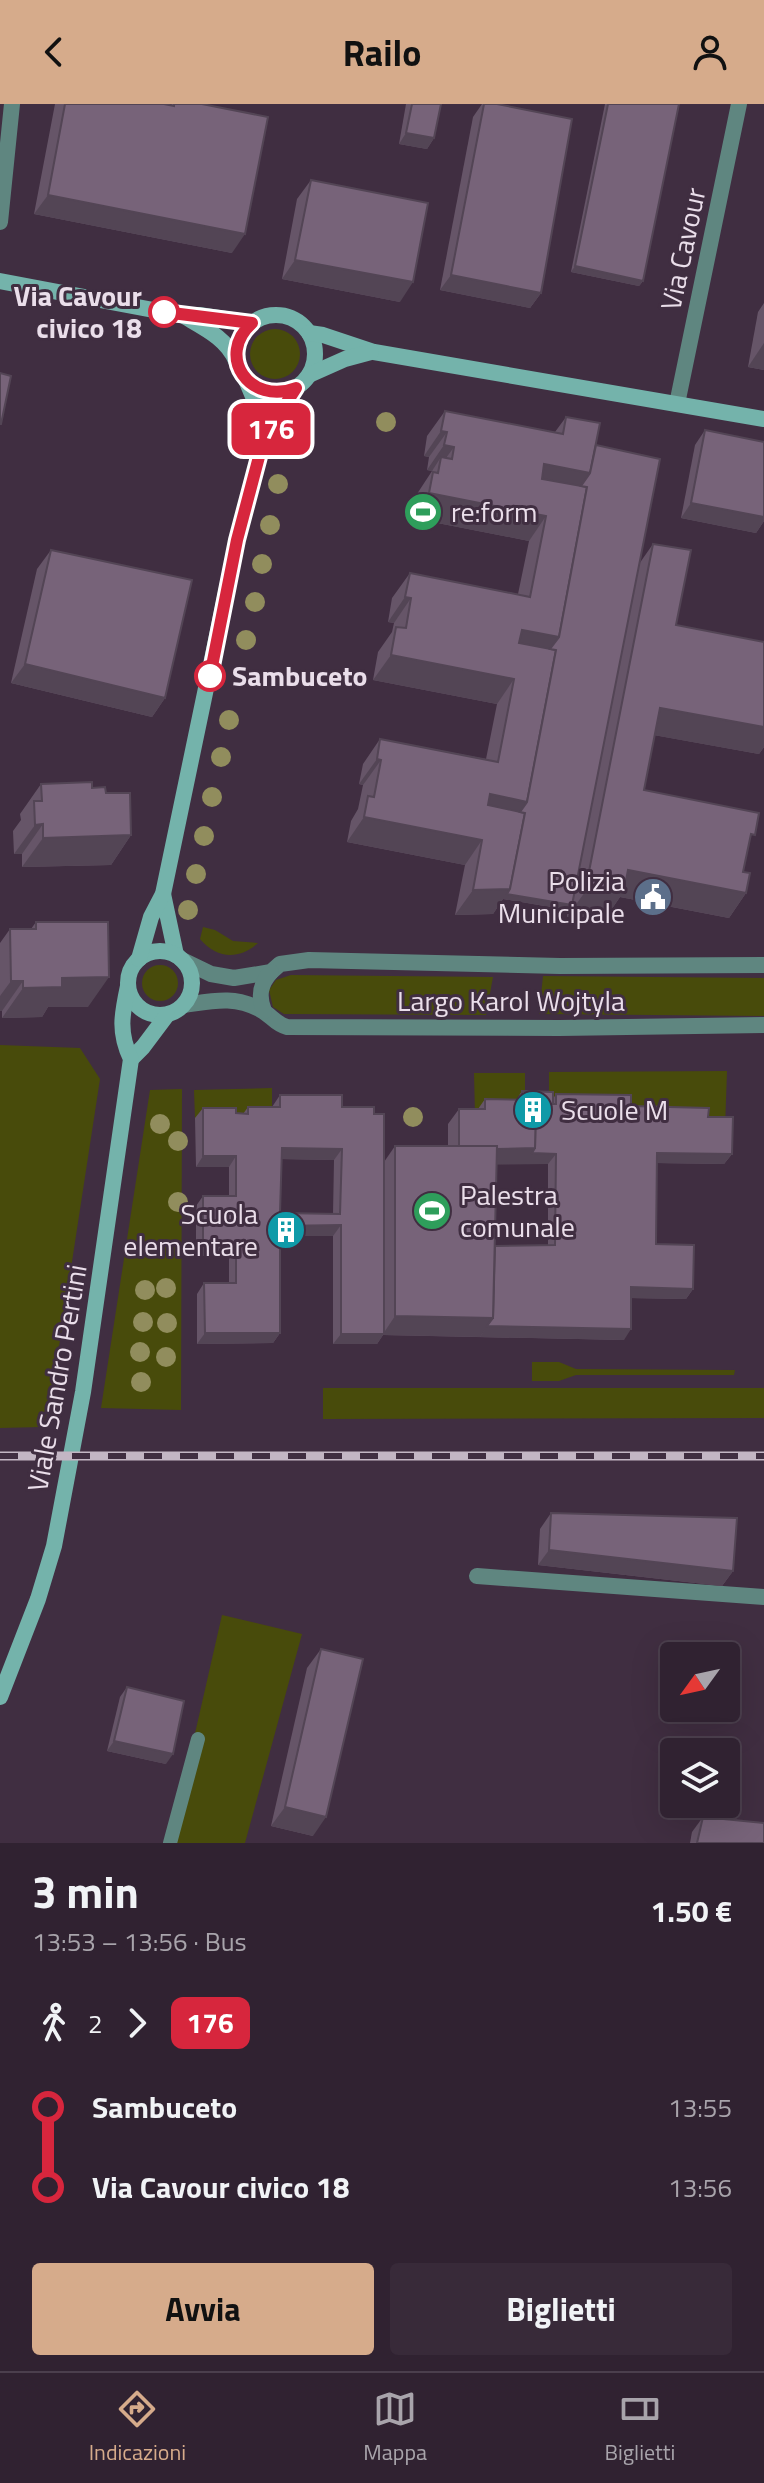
<!DOCTYPE html>
<html lang="it">
<head>
<meta charset="utf-8">
<style>
  body { margin:0; font-family:"Titillium Web",sans-serif; background:#382a39; color:#f1f3f6; height:100vh; display:flex; flex-direction:column; font-size:30px; white-space:nowrap }
  * { box-sizing:border-box; margin:0 }
  p { font-size:26px; color:#a8a4ab }
  .icon { flex:none; width:44px; height:44px; fill:none; stroke:currentColor; stroke-width:2; stroke-linecap:round; stroke-linejoin:round }
  .map { position:relative; height:1739px; overflow:hidden }
  .details { display:flex; flex-direction:column; background:#302231; flex:1 }
  .details>* { flex:none }
  .badge { padding:0 16px; border-radius:12px; font-size:28px; line-height:52px }
  .needle { width:52px; rotate:237deg }
  .buttons { position:absolute; left:660px; top:1538px; display:grid; gap:16px }
  .buttons a { display:grid; place-items:center; width:80px; height:80px; border-radius:8px; background:#302231; box-shadow:0 8px 32px #0002,0 0 0 2px #4b3f4d; font-size:40px }
  .map>.badge { position:absolute; translate:-50% -50%; box-shadow:0 0 0 4px #fff }
  .legs { display:flex; align-items:center; gap:12px; height:88px; padding:0 32px; font-size:26px }
  .legs p { margin-inline-start:auto }
  .headline { display:flex; align-items:center; justify-content:space-between; height:136px; padding:0 32px }
  h1 { font-size:44px; font-weight:700; line-height:60px }
  .cta { display:flex; gap:16px; margin-top:auto; padding:16px 32px }
  .cta a { flex:1; height:92px; border-radius:8px; background:#d6ab8b; color:#111; font-size:32px; font-weight:700; line-height:92px; text-align:center }
  .cta a+a { background:#382a39; color:#f1f3f6 }
  ul { padding:0 32px; list-style:none }
  li { display:flex; align-items:center; gap:28px; height:80px; font-size:30px }
  li i { display:grid; place-items:center; width:12px; height:100%; margin:0 10px; background:currentColor }
  li i::after { content:''; width:20px; height:20px; margin:-10px; border:6px solid; border-radius:50%; background:#302231 }
  li p { margin-inline-start:auto }
  li:first-child i { background:linear-gradient(#0000 50%,currentColor 0) }
  li:last-child i { background:linear-gradient(currentColor 50%,#0000 0) }
  header { display:flex; justify-content:space-between; align-items:center; height:104px; padding:0 32px; background:#d6ab8b; color:#111; font-size:36px; font-weight:700 }
  .tabs { display:flex; justify-content:space-around; align-items:center; height:112px; border-top:2px solid #4b3f4d; background:#302231; font-size:22px; color:#a8a4ab }
  .tabs a { display:grid; justify-items:center; gap:4px }
  .tabs .on { color:#d6ab8b }
  .map>svg:first-child { display:block }
</style>
</head>
<body>
<header><svg class="icon" aria-label="back" viewBox="0 0 24 24"><path d="M15 5l-7 7 7 7"/></svg>Railo<svg class="icon" aria-label="person" viewBox="0 0 24 24"><circle cx="12" cy="8" r="4"/><path d="M4 21q1-7 8-7t8 7"/></svg></header>
<div class="map">
<svg width="764" height="1739" viewBox="0 0 764 1739">
  <rect width="100%" height="100%" fill="#402e41"/>
  <g fill="#484b0b">
    <circle cx="275" cy="250" r="25"/>
    <path d="M203,823L215,826L233,837L258,839C239,856 217,855 200,835Z"/>
    <circle cx="160" cy="879" r="18"/>
    <polygon points="291,871 493,873 486,911 284,910 273,903 269,886 276,876"/>
    <polygon points="543,872 764,874 764,912 539,910"/>
    <polygon points="0,941 80,944 100,975 50,1301 42,1323 0,1324"/>
    <polygon points="727,967 725,1024 549,1001 549,968"/>
    <polygon points="474,969 525,969 525,993 518,1011 475,1010"/>
    <polygon points="272,984 272,1013 195,1014 194,986"/>
    <polygon points="182,985 181,1306 101,1304 150,986"/>
    <polygon points="532,1258 559,1258 576,1265 735,1266 734,1271 576,1271 559,1277 532,1277"/>
    <polygon points="323,1284 764,1284 764,1314 323,1315"/>
    <polygon points="222,1511 302,1530 245,1739 170,1739"/>
  </g>
  <g fill="none" stroke-linecap="round" stroke-linejoin="round">
    <polyline stroke="#5f8680" stroke-width="14" points="170,1739 198,1635"/>
    <g stroke="#5f8680" stroke-width="16">
      <polyline points="0,118 12,0"/>
      <polyline points="677,300 739,0"/>
      <polyline points="182,856 211,870 234,874 271,868 280,860 309,856 560,862 764,861"/>
      <path d="M184,901C212,897 235,891 261,906C271,911 275,920 287,923L559,924L764,921"/>
      <path d="M264,907C258,892 260,880 271,868"/>
      <polyline points="477,1472 764,1493"/>
    </g>
    <g stroke="#74b3ab" stroke-width="16">
      <polyline points="0,177 180,211 199,211 252,219"/>
      <path d="M182,211C202,223 227,234 236,257"/>
      <circle cx="276" cy="250" r="39"/>
      <polyline points="309,229 323,231 374,248 764,315"/>
      <polyline points="309,271 345,255 371,248"/>
      <polyline points="246,276 254,295 260,347"/>
      <polyline points="163,790 176,851"/>
      <circle cx="160" cy="879" r="32"/>
      <polyline points="139,855 151,813 163,790 237,436 260,349 271,323 296,284"/>
      <polyline points="131,955 143,943 167,911"/>
      <path d="M0,1593L38,1495L54,1442L83,1288L131,955C118,928 122,910 128,882"/>
    </g>
    <g stroke="#c3b6c4" stroke-width="9">
      <polyline id="rail" points="0,1352 764,1352"/>
    </g>
    <use href="#rail" stroke="#402e41" stroke-width="6" stroke-dasharray="18" stroke-linecap="butt"/>
  </g>
  <g fill="#918d5d">
    <circle cx="386" cy="318" r="10"/>
    <circle cx="278" cy="380" r="10"/>
    <circle cx="270" cy="421" r="10"/>
    <circle cx="262" cy="460" r="10"/>
    <circle cx="255" cy="498" r="10"/>
    <circle cx="246" cy="536" r="10"/>
    <circle cx="229" cy="616" r="10"/>
    <circle cx="221" cy="653" r="10"/>
    <circle cx="212" cy="693" r="10"/>
    <circle cx="204" cy="732" r="10"/>
    <circle cx="196" cy="770" r="10"/>
    <circle cx="188" cy="806" r="10"/>
    <circle cx="413" cy="1013" r="10"/>
    <circle cx="160" cy="1020" r="10"/>
    <circle cx="178" cy="1037" r="10"/>
    <circle cx="178" cy="1098" r="10"/>
    <circle cx="166" cy="1184" r="10"/>
    <circle cx="145" cy="1186" r="10"/>
    <circle cx="143" cy="1218" r="10"/>
    <circle cx="167" cy="1219" r="10"/>
    <circle cx="140" cy="1248" r="10"/>
    <circle cx="166" cy="1253" r="10"/>
    <circle cx="141" cy="1278" r="10"/>
  </g>
  <g fill="#665568" fill-rule="evenodd">
    <polygon points="55,0 164,0 171,1 172,0 202,0 232,149 34,110"/>
    <polygon points="406,0 441,0 434,34 427,45 399,40"/>
    <polygon points="482,0 497,0 541,189 530,204 440,186 473,13"/>
    <polygon points="605,0 679,0 643,177 639,182 571,168"/>
    <polygon points="311,76 400,198 282,175 297,95"/>
    <polygon points="764,199 764,266 748,263 758,208"/>
    <polygon points="445,307 555,328 566,313 596,341 639,460 653,440 676,521 764,538 764,643 759,650 654,631 644,686 749,739 743,768 746,789 729,814 620,793 607,812 567,813 568,806 503,795 493,810 455,811 465,761 347,738 351,717 358,705 363,681 359,680 363,660 380,635 486,655 497,600 373,576 378,548 392,528 394,519 388,518 392,494 410,469 518,490 529,437 412,414 415,393 432,367 427,366 429,353 424,352 427,332"/>
    <polygon points="705,326 764,338 764,417 756,429 681,414 695,341"/>
    <polygon points="51,446 165,594 152,613 11,579 37,465"/>
    <polygon points="41,680 106,689 131,731 111,761 22,763 22,750 14,750 13,727 21,716 20,710"/>
    <polygon points="36,818 88,903 48,903 42,913 2,914 2,907 0,907 0,839 10,825 31,825"/>
    <path d="M522,987L553,995L556,990L631,1002L708,1013L732,1050L724,1060L657,1059L656,1140L693,1185L686,1195L631,1194L624,1236L383,1231L377,1240H333V1132H280V1229L273,1239L197,1240V1190L204,1179H229V1152H196V1102L203,1092H229V1063H196L195,1014L203,1004L243,1010L248,1003H272L280,991L374,1010L384,1058L395,1042H448V1020L459,1005H478L485,995H518V993ZM282,1055L334,1056L333,1110L280,1109ZM496,1060H548V1141L495,1142Z"/>
    <polygon points="551,1409 733,1467 722,1482 538,1461 540,1425"/>
    <polygon points="321,1545 313,1732 271,1722 307,1564"/>
    <polygon points="127,1583 166,1660 107,1647 120,1593"/>
    <polygon points="703,1713 764,1739 690,1739 692,1728"/>
  </g>
  <g fill="#534555">
    <polygon points="406,29 434,34 427,45 399,40"/>
    <polygon points="48,91 245,130 232,149 34,110"/>
    <polygon points="295,156 413,178 400,198 282,175"/>
    <polygon points="575,162 643,177 639,182 571,168"/>
    <polygon points="451,171 541,189 530,204 440,186"/>
    <polygon points="764,239 764,266 748,263"/>
    <polygon points="441,327 447,328 429,353 424,352"/>
    <polygon points="444,341 454,343 438,365 441,353 432,367 427,366"/>
    <polygon points="544,360 590,369 573,394 527,385"/>
    <polygon points="429,389 546,412 529,437 412,414"/>
    <polygon points="691,399 764,413 764,417 756,429 681,414"/>
    <polygon points="405,493 411,494 394,519 388,518"/>
    <polygon points="522,526 559,533 541,558 504,551"/>
    <polygon points="391,551 514,575 497,600 373,576"/>
    <polygon points="25,560 165,594 152,613 11,579"/>
    <polygon points="660,604 764,623 764,643 759,650 642,629"/>
    <polygon points="377,655 381,656 363,681 359,680"/>
    <polygon points="490,690 527,698 509,723 473,716"/>
    <polygon points="364,713 482,736 465,761 347,738"/>
    <polygon points="43,720 22,750 14,750 35,721"/>
    <polygon points="131,731 111,761 22,763 43,734"/>
    <polygon points="628,766 746,789 729,814 620,793 607,812 567,813 585,788"/>
    <polygon points="510,785 572,801 568,806 503,795 493,810 455,811 473,786"/>
    <polygon points="109,873 88,903 48,903 42,913 2,914 23,884 62,874"/>
    <polygon points="11,877 23,877 2,907 0,907 0,892"/>
    <polygon points="282,1044 342,1045 334,1056 274,1055"/>
    <polygon points="535,1044 556,1050 548,1060 448,1061 459,1046"/>
    <polygon points="657,1049 732,1050 724,1060 650,1059"/>
    <polygon points="203,1052 236,1052 229,1063 196,1063"/>
    <polygon points="341,1121 333,1132 273,1132 280,1122"/>
    <polygon points="203,1142 236,1142 229,1152 196,1152"/>
    <polygon points="631,1183 693,1185 686,1195 624,1194"/>
    <polygon points="395,1212 493,1214 480,1233 383,1231 377,1240 333,1240 341,1230 383,1230"/>
    <polygon points="487,1222 631,1225 624,1236 480,1233"/>
    <polygon points="205,1229 280,1229 273,1239 197,1240"/>
    <polygon points="549,1446 733,1467 722,1482 538,1461"/>
    <polygon points="114,1637 173,1650 166,1660 107,1647"/>
    <polygon points="285,1703 326,1713 313,1732 271,1722"/>
  </g>
  <g fill="#776379" stroke="#534555" stroke-width="2" fill-rule="evenodd">
    <polygon points="65,0 164,0 174,2 174,0 202,0 268,13 245,130 48,91"/>
    <polygon points="412,0 441,0 434,34 406,29"/>
    <polygon points="484,0 497,0 572,15 541,189 451,171"/>
    <polygon points="608,0 679,0 643,177 575,162"/>
    <polygon points="311,76 428,99 413,178 295,156"/>
    <polygon points="0,269 11,272 1,320 0,320"/>
    <polygon points="445,307 563,330 566,313 600,319 590,369 544,360 542,375 587,383 559,533 522,526 519,539 556,546 527,698 490,690 488,701 525,709 510,785 473,786 482,736 364,713 368,692 374,693 381,656 377,655 380,635 498,658 514,575 391,551 396,523 406,524 411,494 405,493 410,469 530,493 546,412 429,389 433,368 438,369 441,353 452,355 454,343 444,341 447,328 441,327"/>
    <polygon points="705,326 764,338 764,413 691,399"/>
    <polygon points="596,341 660,355 572,801 507,790 510,785 525,709 520,708 527,698 556,546 550,545 559,533 587,383 581,382 590,369"/>
    <polygon points="653,440 691,446 676,521 764,538 764,623 660,604 644,686 759,709 755,731 751,730 743,768 750,769 746,789 628,766 624,787 585,788"/>
    <polygon points="51,446 192,476 165,594 25,560"/>
    <polygon points="92,678 92,684 105,683 106,689 130,689 131,731 43,734 43,720 35,721 34,697 42,697 41,680"/>
    <polygon points="36,818 108,818 109,873 62,874 62,883 23,884 23,877 11,877 10,825 36,825"/>
    <polygon points="522,987 553,988 553,1000 536,1000 536,996 522,995"/>
    <polygon points="556,990 631,991 631,1002 709,1004 708,1013 733,1013 732,1050 657,1049 656,1140 694,1141 693,1185 631,1183 631,1225 487,1222 493,1214 495,1142 555,1141 556,1050 532,1049 535,1044 536,1000 556,1000"/>
    <path d="M280,991H342V1003H374V1010H384V1230H341V1121L280,1122V1229H205L204,1179H236V1142H203V1092H236V1052H203V1004H236V1009L248,1010V1003H280ZM282,1044L342,1045L340,1110L280,1109Z"/>
    <polygon points="485,995 536,996 535,1044 497,1045 497,1042 459,1042 459,1005 485,1005"/>
    <polygon points="395,1042 497,1042 493,1214 395,1212"/>
    <polygon points="551,1409 737,1414 733,1467 549,1446"/>
    <polygon points="321,1545 363,1555 326,1713 285,1703"/>
    <polygon points="127,1583 184,1597 173,1650 114,1637"/>
    <polygon points="703,1713 764,1719 764,1739 697,1739"/>
  </g>
  <g fill="none" stroke-linecap="round" stroke-linejoin="round">
    <g stroke="#fff" stroke-width="18">
      <path id="line-1" d="M164,208L252,219C215,252 250,302 296,284L271,323L260,349L237,436L210,572"/>
    </g>
    <use href="#line-1" stroke="#d7263d" stroke-width="12"/>
  </g>
  <defs>
    <g id="stadium-disc" transform="scale(2)"><circle r="9.5" fill="#2e9e5b" stroke="#402e41"/><path d="M0-5a6.5 5 0 1 0 0 10a6.5 5 0 1 0 0-10ZM-3.5-1.8h7v3.6h-7Z" fill="#fff"/></g>
    <g id="civic-disc" transform="scale(2)"><circle r="9.5" fill="#5c6f8a" stroke="#402e41"/><path d="M-.6-6.5H3V-4.5H.6V-3L4-1V1h2V6H-6V1h2V-1L-.6-3ZM-1.2 2.5V6h2.4V2.5Z" fill="#fff"/></g>
    <g id="building-disc" transform="scale(2)"><circle r="9.5" fill="#0f9aa8" stroke="#402e41"/><path d="M-4-6H4V6H1V3H-1V6H-4ZM-2.5-4.3h1.7v1.8h-1.7ZM.8-4.3h1.7v1.8H.8ZM-2.5-1h1.7V.8h-1.7ZM.8-1h1.7V.8H.8Z" fill="#fff"/></g>
  </defs>
  <g fill-rule="evenodd">
    <use href="#stadium-disc" x="423" y="408"/>
    <use href="#civic-disc" x="653" y="793"/>
    <use href="#building-disc" x="533" y="1006"/>
    <use href="#stadium-disc" x="432" y="1107"/>
    <use href="#building-disc" x="286" y="1126"/>
  </g>
  <g fill="#fff" stroke="#d7263d" stroke-width="4">
    <circle cx="164" cy="208" r="14"/>
    <circle cx="210" cy="572" r="14"/>
  </g>
  <g text-anchor="middle" stroke-width="6" stroke-linejoin="round" paint-order="stroke">
    <g font-size="28" fill="#eadeea" stroke="#402e41">
      <text transform="translate(683 145) rotate(-78)" y="10">Via Cavour</text>
      <text x="511" y="907">Largo Karol Wojtyla</text>
      <text transform="translate(57 1274) rotate(-80)" y="10">Viale Sandro Pertini</text>
    </g>
    <g font-size="28" font-weight="bold" fill="#eadeea" stroke="#402e41" text-anchor="end">
      <text x="142" y="202">Via Cavour<tspan x="142" dy="32">civico 18</tspan></text>
      <text x="232" y="582" text-anchor="start">Sambuceto</text>
    </g>
    <g font-size="28" fill="#eadeea" stroke="#402e41" text-anchor="start">
      <text x="451" y="418">re:form</text>
      <text x="625" y="787" text-anchor="end">Polizia<tspan x="625" dy="32">Municipale</tspan></text>
      <text x="561" y="1016">Scuole M</text>
      <text x="460" y="1101">Palestra<tspan x="460" dy="32">comunale</tspan></text>
      <text x="258" y="1120" text-anchor="end">Scuola<tspan x="258" dy="32">elementare</tspan></text>
    </g>
  </g>
</svg>
<div class="buttons">
<a><svg class="needle" viewBox="-14 -14 28 28"><path d="M0-13l5 13h-10z" fill="#e53935"/><path d="M0 13l5-13h-10z" fill="#a8a4ab"/></svg></a>
<a><svg class="icon" aria-label="layers" viewBox="0 0 24 24"><path d="M12 4l9 5-9 5-9-5zM3 14l9 5 9-5"/></svg></a>
</div>
<b class="badge" style="left:271px;top:325px;background:#d7263d;color:#fff">176</b>
</div>
<section class="details">
<div class="headline"><div><h1>3 min</h1><p>13:53 – 13:56 · Bus</p></div><b>1.50 €</b></div>
<div class="legs"><svg class="icon" aria-label="walk" viewBox="0 0 24 24"><circle cx="13" cy="4" r="2"/><path d="M13 8l-2 6 4 7M11 14l-3 7M7 12l3-4h3l4 4"/></svg>2<svg class="icon" aria-label="forward" viewBox="0 0 24 24"><path d="M9 5l7 7-7 7"/></svg><b class="badge" style="background:#d7263d;color:#fff">176</b></div>
<ul>
<li><i style="color:#d7263d"></i><b>Sambuceto</b><p>13:55</p></li>
<li><i style="color:#d7263d"></i><b>Via Cavour civico 18</b><p>13:56</p></li>
</ul>
<div class="cta"><a>Avvia</a><a>Biglietti</a></div>
</section>
<nav class="tabs">
<a class="on"><svg class="icon" aria-label="directions" viewBox="0 0 24 24"><path d="M12 3l9 9-9 9-9-9zM9 14v-3h6M13 9l2 2-2 2"/></svg>Indicazioni</a>
<a><svg class="icon" aria-label="map" viewBox="0 0 24 24"><path d="M3 6l6-2 6 2 6-2v14l-6 2-6-2-6 2zM9 4v14M15 6v14"/></svg>Mappa</a>
<a><svg class="icon" aria-label="tickets" viewBox="0 0 24 24"><path d="M3 7h18v10H3zM15 7v10"/></svg>Biglietti</a>
</nav>
</body>
</html>
